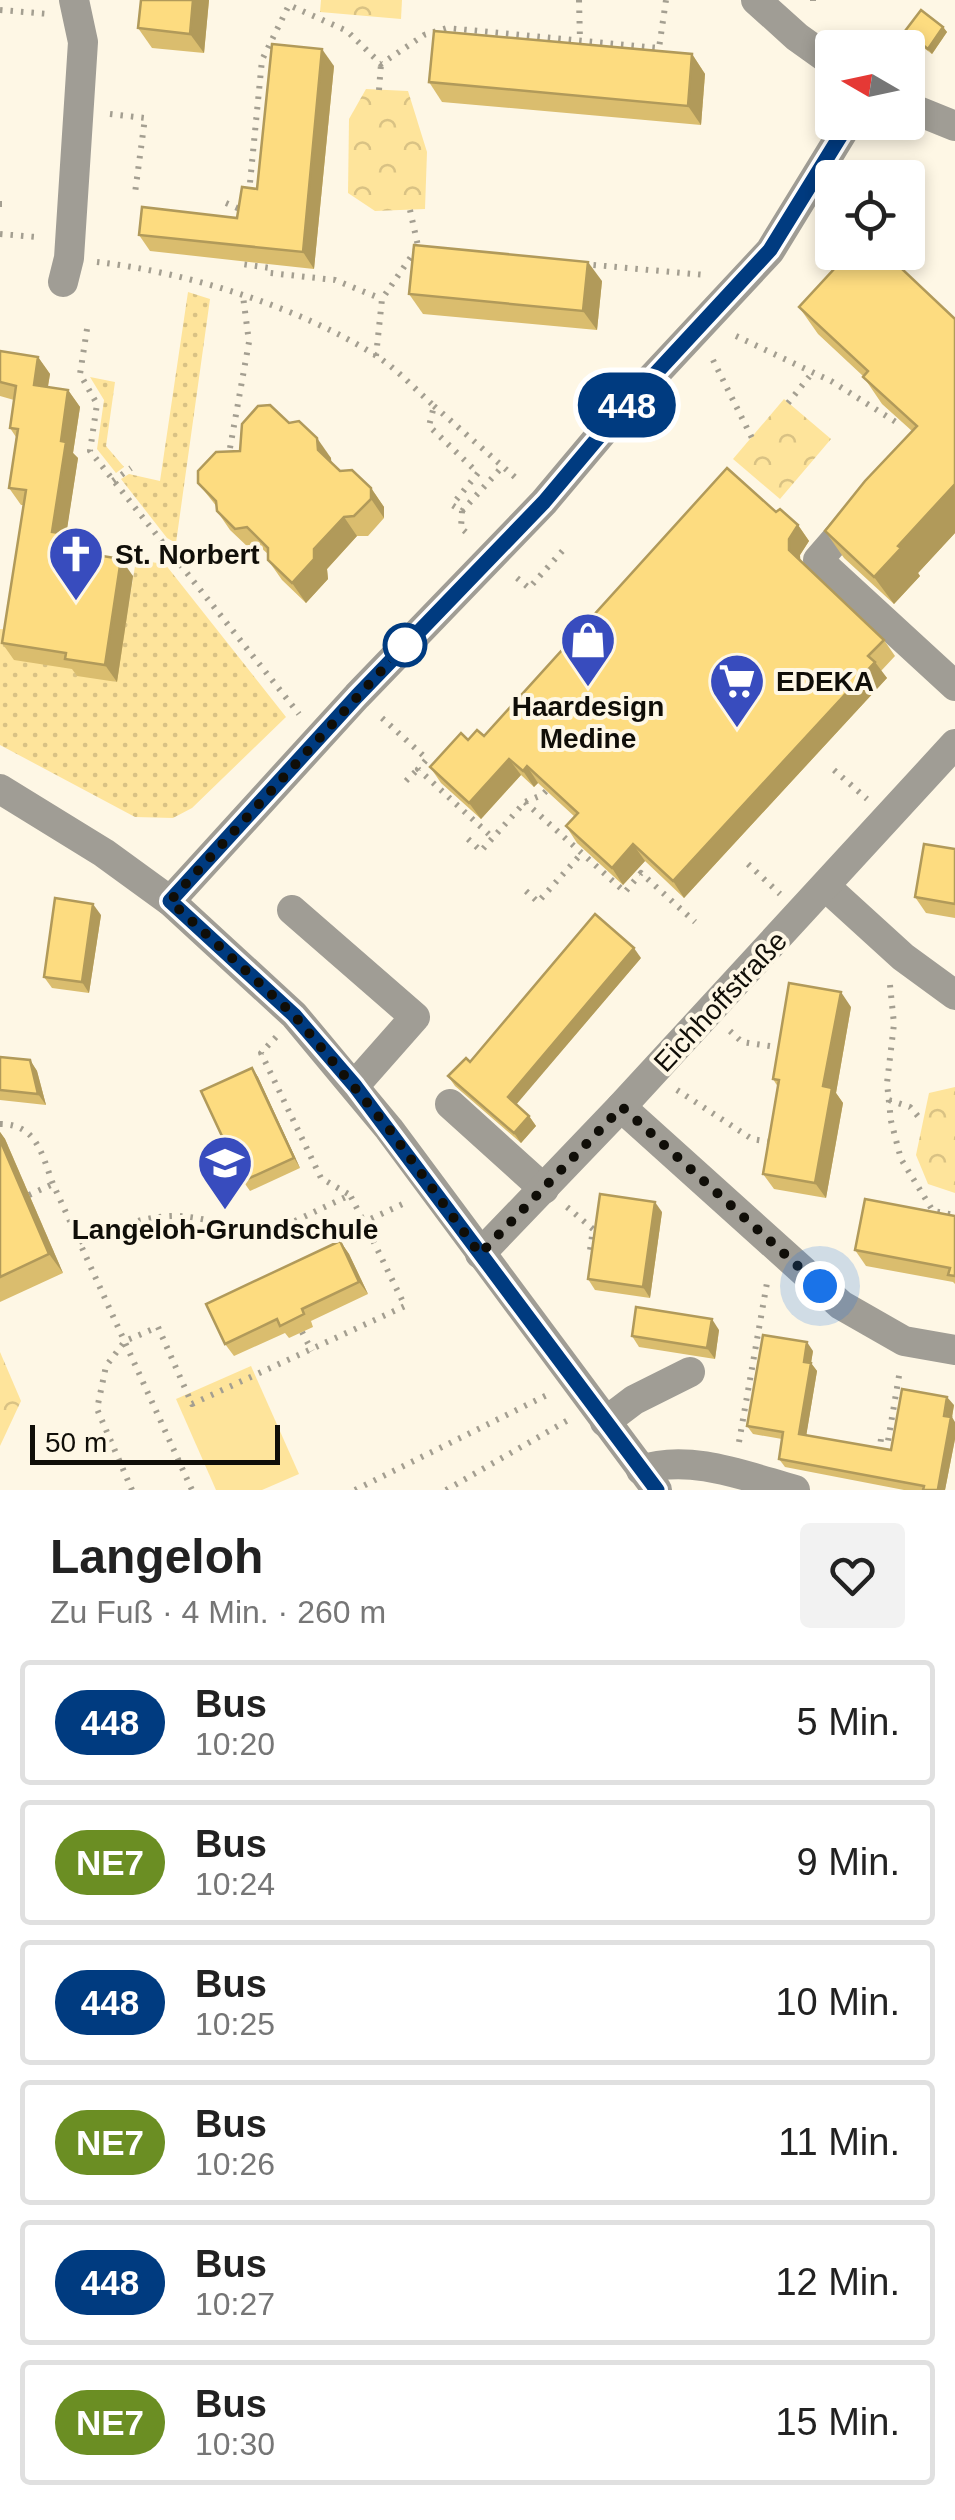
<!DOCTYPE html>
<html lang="de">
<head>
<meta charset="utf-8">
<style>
  body { margin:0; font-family:Helvetica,sans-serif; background:#f2f2f2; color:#222; height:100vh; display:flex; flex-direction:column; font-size:38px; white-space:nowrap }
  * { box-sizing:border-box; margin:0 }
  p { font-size:32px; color:#767676 }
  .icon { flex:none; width:55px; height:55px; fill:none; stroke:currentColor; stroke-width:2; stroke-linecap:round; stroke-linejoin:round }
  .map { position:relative; height:1490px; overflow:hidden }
  .side { display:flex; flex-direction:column; background:#fff; flex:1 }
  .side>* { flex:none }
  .badge { padding:0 20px; border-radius:32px; font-size:35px; line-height:65px }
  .needle { width:65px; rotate:279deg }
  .buttons { position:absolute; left:815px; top:30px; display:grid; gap:20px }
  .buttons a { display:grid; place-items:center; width:110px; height:110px; border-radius:10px; background:#fff; box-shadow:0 5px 15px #0003; font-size:50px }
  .scale { position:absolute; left:30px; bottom:25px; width:250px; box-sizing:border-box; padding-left:10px; border:5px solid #100e08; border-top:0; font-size:28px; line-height:35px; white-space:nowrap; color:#100e08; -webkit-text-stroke:8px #fef7e5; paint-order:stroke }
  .you { position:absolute; width:50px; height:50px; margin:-25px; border:8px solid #fff; border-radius:50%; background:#1a73e8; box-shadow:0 0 0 15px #1a73e833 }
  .map>.badge { position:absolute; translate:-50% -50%; box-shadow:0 0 0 5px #fff }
  .round { display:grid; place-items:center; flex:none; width:105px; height:105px; border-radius:10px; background:#f2f2f2 }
  .summary { display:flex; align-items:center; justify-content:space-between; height:170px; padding:0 50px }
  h1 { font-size:48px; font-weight:700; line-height:75px }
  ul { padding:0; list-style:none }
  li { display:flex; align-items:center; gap:30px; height:125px; margin:0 20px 15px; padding:0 30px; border:5px solid #e0e0e0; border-radius:10px }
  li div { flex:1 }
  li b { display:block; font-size:38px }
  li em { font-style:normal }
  li .badge { min-width:110px; font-weight:700; text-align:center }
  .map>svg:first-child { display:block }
</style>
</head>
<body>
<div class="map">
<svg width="955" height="1490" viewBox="0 0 955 1490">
  <defs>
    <pattern id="grass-dots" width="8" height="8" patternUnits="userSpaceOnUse" patternTransform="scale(2.5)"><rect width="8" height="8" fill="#fee49b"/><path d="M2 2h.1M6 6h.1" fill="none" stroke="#d9c284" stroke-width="1.8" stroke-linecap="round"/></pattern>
    <pattern id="forest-crowns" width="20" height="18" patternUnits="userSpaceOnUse" patternTransform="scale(2.5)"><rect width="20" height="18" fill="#fee49b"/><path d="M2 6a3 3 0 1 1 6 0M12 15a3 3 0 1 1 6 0" fill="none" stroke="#d9c284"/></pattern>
  </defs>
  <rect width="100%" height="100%" fill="#fef7e5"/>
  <g fill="url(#grass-dots)">
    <polygon points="188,292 210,299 176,543 167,538 121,479 129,474 160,481"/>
    <polygon points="90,377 115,382 106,446 124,467 116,473 97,449 104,400"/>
    <polygon points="136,560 165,564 286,717 192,808 173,818 135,817 0,745 0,629 19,630 78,669 116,682"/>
  </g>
  <g fill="url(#forest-crowns)">
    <polygon points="321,0 402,0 401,19 320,12"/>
    <polygon points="366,89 408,91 427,152 425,209 375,211 348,193 349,119"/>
    <polygon points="784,399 831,439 780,499 733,459"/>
    <polygon points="955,1087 955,1193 928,1184 916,1155 929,1093"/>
    <polygon points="0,1352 21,1401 0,1446"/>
  </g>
  <polygon fill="#fee49b" points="251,1366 299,1474 262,1490 216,1490 176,1399"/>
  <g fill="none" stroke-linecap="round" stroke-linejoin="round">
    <g stroke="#a49f91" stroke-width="6" stroke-dasharray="2.5 8" stroke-linecap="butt">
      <polyline points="579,0 580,40"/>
      <polyline points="813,1 813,0"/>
      <polyline points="0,10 49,14"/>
      <polyline points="379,90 381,64"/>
      <polyline points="110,114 145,118 135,193"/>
      <polyline points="249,193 262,60 289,5 347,31 381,64 424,35 447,28 659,48 666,0"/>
      <polyline points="226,203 242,210"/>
      <polyline points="0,204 2,204"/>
      <polyline points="410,210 418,246"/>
      <polyline points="0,234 36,237"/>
      <polyline points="243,256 242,264 270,268 270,273 335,280 382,299"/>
      <path d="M97,262C186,272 299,307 375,355C396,368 415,389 434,406L429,426L478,473L452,505L462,511L461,528L468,534"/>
      <polyline points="583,264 705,275"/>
      <polyline points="87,329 80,374 97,404 90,451 299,714"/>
      <polyline points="736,336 831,381 899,424"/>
      <polyline points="376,356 382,299 417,248"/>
      <polyline points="713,360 752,438"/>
      <polyline points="788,403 813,372"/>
      <polyline points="434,406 517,479"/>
      <polyline points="230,448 249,342 243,296"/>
      <polyline points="113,481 131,468"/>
      <polyline points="462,511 503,466"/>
      <polyline points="517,578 529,588 565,548"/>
      <polyline points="382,718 427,759 418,769 493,838"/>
      <polyline points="834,770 867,799"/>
      <polyline points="406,781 418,769"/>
      <polyline points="525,802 625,892 641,873 695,922"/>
      <polyline points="468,839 481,851 525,802 542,795 551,786"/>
      <polyline points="748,864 780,894"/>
      <polyline points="526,891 538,902 582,853"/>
      <polyline points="890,985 894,1024 887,1083 891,1121 901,1159 933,1211 955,1215"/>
      <polyline points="730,1031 742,1042 783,1048"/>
      <polyline points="276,1037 261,1053 321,1178 350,1195"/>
      <polyline points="677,1090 752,1139 770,1142 770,1147"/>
      <polyline points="889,1100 910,1107 923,1122"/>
      <path d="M0,1124C37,1124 42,1155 53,1184L192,1490"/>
      <polyline points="29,1195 53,1184"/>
      <polyline points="567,1207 593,1229 590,1250 600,1252"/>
      <polyline points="295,1221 350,1195 364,1222"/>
      <path d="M79,1242C111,1229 144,1215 179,1216C211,1218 240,1231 273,1231"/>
      <polyline points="302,1332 312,1351"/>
      <polyline points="739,1442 768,1277"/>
      <polyline points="879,1452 881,1439 888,1441 900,1370"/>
      <polyline points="132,1490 97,1409 106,1366 125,1341 158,1327 192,1404 405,1306 364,1222 407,1202"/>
      <polyline points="355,1490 551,1393"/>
      <polyline points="446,1490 570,1419"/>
    </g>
    <g stroke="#a09d95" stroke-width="30">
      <polyline points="756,0 797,37 832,62"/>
      <polyline points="908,107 955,126"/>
      <polyline points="63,282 69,258 83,42 74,0"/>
      <polyline points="858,514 818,560 955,686"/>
      <polyline points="0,789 104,853 170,901 294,1015 389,1129 657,1490"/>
      <polyline points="825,886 903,957 955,995"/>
      <polyline points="170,901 357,696 544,502 618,414 770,251 849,122"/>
      <polyline points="292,910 415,1017 355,1085"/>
      <polyline points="450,1104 544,1189"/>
      <polyline points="621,1107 841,1305 904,1341 955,1350"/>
      <polyline points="480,1254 621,1107 955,744"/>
      <polyline points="605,1422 634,1400 690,1372"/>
      <path d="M641,1470C689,1453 748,1477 795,1490"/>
    </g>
  </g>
  <g fill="#dabd6e">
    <polygon points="141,0 209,0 204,53 152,48 138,28"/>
    <polygon points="943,27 947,32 932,54 909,37 905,31"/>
    <polygon points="692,54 705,74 701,125 442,102 429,82"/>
    <polygon points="334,66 314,269 150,251 139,235 237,218"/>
    <polygon points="825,261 955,319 955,533 918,573 920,576 894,604 844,558 825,531 912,431 882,404 863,376 818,334 799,307 832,271"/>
    <polygon points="602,281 597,330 423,314 409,294"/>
    <polygon points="0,351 38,357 50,374 48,387 68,390 80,407 73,453 78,458 66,534 81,536 92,554 133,576 117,682 77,676 72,669 14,660 2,643 23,505 21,505 9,488 16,437 10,428 14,400 0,396"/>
    <polygon points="289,423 331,458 331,463 340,471 371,488 384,507 384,518 368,536 357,536 327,569 328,579 306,603 282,580 268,560 268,554 260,547 249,548 230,530 217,511 217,507 198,483 240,451"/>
    <polygon points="776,512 798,525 809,541 800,555 800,561 884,640 895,656 881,671 887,678 684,898 645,861 623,885 577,843 566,826 575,817 538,783 534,787 521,775 481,819 441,783 430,767 468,740 484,736"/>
    <polygon points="955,849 955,918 926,913 915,897"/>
    <polygon points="101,915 89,993 52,988 44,977"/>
    <polygon points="641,958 516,1104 529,1116 536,1126 521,1143 455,1086 448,1076"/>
    <polygon points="851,1007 836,1093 843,1103 826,1198 774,1189 763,1174 778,1087 773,1079"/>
    <polygon points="0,1057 30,1060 37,1071 46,1105 0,1100"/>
    <polygon points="252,1068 258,1077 300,1168 250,1191 243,1181"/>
    <polygon points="0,1132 5,1139 63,1273 0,1302"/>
    <polygon points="662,1212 650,1298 595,1290 588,1279"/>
    <polygon points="955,1216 955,1284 953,1282 866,1266 855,1250"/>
    <polygon points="340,1241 349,1254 368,1294 311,1321 313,1327 289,1338 285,1333 234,1356 225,1344"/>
    <polygon points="719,1330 715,1359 639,1347 632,1336"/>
    <polygon points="813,1351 811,1363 817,1371 806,1436 891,1450 954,1405 952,1417 955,1439 945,1490 904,1490 785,1467 779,1459 782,1439 753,1434 747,1426"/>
  </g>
  <g fill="#b19a5a">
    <polygon points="193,0 209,0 204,53 190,34"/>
    <polygon points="943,27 947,32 932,54 928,49"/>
    <polygon points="322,49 334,66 314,269 303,252"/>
    <polygon points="692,54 705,74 701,125 688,106"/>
    <polygon points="588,262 602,281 597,330 583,311"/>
    <polygon points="38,357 50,374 45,402 34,385"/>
    <polygon points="68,390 80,407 73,453 78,458 64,549 52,532 61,441"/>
    <polygon points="317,438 331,458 332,470 318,450"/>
    <polygon points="955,484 955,533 918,573 920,576 894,604 874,577 898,546"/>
    <polygon points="371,488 384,507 384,518 371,499"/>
    <polygon points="344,517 357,536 327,569 328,579 306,603 292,583 314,549"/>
    <polygon points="798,525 809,541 800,555 801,567 789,550 789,539"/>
    <polygon points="81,536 92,553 90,569 78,552"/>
    <polygon points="121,559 133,576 117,682 105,665"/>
    <polygon points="875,662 887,678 684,898 673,881"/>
    <polygon points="509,759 521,775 481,819 469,803"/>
    <polygon points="527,766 538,783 534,787 523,771"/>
    <polygon points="633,844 645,861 623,885 612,868"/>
    <polygon points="93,904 101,915 89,993 82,982"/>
    <polygon points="634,948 641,958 515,1106 508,1097"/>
    <polygon points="841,992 851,1007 836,1093 843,1103 826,1198 815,1183 823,1086"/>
    <polygon points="30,1060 37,1071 46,1105 38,1094"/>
    <polygon points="252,1068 258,1077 300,1168 294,1158"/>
    <polygon points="529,1116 536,1126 521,1143 514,1133"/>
    <polygon points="0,1132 5,1139 63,1273 49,1254 0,1140"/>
    <polygon points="655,1202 662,1212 650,1298 643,1287"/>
    <polygon points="340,1241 349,1254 368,1294 359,1282"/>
    <polygon points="712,1319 719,1330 715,1359 707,1348"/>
    <polygon points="807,1342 813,1351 811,1363 817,1371 805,1443 799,1434 804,1362"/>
    <polygon points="947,1397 954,1405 952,1417 955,1422 955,1439 945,1490 938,1489"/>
  </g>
  <g fill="#fddc80" stroke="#b19a5a" stroke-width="2.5">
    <polygon points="141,0 193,0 190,34 138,28"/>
    <polygon points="921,10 943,27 928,49 905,31"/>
    <polygon points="434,31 692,54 688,106 429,82"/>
    <polygon points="272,44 322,49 303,252 139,235 142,207 237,218 242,187 257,189"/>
    <polygon points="414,245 588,262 583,311 409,294"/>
    <polygon points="833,252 884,252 955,319 955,484 898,546 901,548 874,577 825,531 865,481 917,426 863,377 868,371 799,307 834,269 825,261"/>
    <polygon points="0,351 38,357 34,385 68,390 61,441 66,442 52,532 81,536 78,552 121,559 105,665 65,659 66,653 2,643 26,490 9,488 18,429 10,428 16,386 0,382"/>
    <polygon points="270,405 289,423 299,421 317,438 318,450 340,471 352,470 371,488 371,499 354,516 344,517 314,549 314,559 292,583 268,560 268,548 247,527 235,529 217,511 216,501 198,483 198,471 216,452 240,451 242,424 258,406"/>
    <polygon points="727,468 776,512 780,509 798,525 789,539 789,550 884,640 868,656 875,662 673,881 633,844 612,868 566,826 578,813 527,766 523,771 509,759 469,803 430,767 461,733 468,740 477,730 484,736"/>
    <polygon points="924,844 955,849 955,904 915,897"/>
    <polygon points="55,898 93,904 82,982 44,977"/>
    <polygon points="595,914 634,948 508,1097 529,1116 514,1133 448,1076 466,1058 470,1062"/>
    <polygon points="789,983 841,992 823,1086 832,1088 815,1183 763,1174 779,1080 773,1079"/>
    <polygon points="0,1057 30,1060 38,1094 0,1090"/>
    <polygon points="252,1068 294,1158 243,1181 201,1091"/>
    <polygon points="0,1140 49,1254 0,1277"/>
    <polygon points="600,1194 655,1202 643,1287 588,1279"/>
    <polygon points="865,1199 955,1216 955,1276 948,1275 950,1268 855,1250"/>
    <polygon points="340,1241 359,1282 302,1309 304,1314 280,1326 277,1319 225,1344 206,1304"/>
    <polygon points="636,1307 712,1319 707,1348 632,1336"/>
    <polygon points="763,1335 807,1342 804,1362 811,1363 799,1434 891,1450 902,1389 947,1397 944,1416 951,1417 938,1489 944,1490 923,1490 924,1486 779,1459 783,1432 747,1426"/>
  </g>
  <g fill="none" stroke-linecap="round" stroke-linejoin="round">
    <g stroke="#fff" stroke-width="22">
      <polyline id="line" points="657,1490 355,1086 294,1015 170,901 357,696 544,502 618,414 770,250 849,122"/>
    </g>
    <use href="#line" stroke="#003b80" stroke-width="15"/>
    <polyline stroke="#100e08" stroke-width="10" stroke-dasharray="0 18" points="405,645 170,901 294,1015 389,1129 480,1254 622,1107 820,1286"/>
  </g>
  <defs>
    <g id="church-pin" transform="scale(2.875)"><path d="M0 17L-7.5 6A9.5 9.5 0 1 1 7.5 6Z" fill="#384cbe" stroke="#fef7e5"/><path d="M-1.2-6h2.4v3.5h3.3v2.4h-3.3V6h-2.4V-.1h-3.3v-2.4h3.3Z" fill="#fff"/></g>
    <g id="shop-pin" transform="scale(2.875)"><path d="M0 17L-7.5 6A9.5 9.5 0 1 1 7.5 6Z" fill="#384cbe" stroke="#fef7e5"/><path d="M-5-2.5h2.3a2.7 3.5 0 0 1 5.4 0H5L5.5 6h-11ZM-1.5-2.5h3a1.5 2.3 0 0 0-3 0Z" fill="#fff"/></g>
    <g id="supermarket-pin" transform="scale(2.875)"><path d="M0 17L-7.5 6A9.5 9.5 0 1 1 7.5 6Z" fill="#384cbe" stroke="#fef7e5"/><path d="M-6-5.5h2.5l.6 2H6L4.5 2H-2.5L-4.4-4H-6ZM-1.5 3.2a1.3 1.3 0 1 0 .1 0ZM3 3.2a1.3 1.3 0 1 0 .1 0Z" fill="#fff"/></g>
    <g id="school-pin" transform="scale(2.875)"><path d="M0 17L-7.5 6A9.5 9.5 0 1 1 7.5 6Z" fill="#384cbe" stroke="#fef7e5"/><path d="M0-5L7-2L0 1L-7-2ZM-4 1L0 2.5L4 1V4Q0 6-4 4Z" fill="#fff"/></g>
  </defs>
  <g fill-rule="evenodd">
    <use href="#church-pin" x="76" y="554"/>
    <use href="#shop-pin" x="588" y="640"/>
    <use href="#supermarket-pin" x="737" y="681"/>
    <use href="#school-pin" x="225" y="1163"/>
  </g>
  <circle fill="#fff" stroke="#003b80" stroke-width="5" cx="405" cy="645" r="20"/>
  <g text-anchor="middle" stroke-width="8" stroke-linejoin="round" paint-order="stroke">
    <g font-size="28" font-weight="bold" fill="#100e08" stroke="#fef7e5" text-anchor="start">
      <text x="115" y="564">St. Norbert</text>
      <text x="776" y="691">EDEKA</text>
      <text x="588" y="716" text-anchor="middle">Haardesign<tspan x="588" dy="32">Medine</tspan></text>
      <text x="225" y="1239" text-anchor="middle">Langeloh-Grundschule</text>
    </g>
    <g font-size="28" fill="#100e08" stroke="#fef7e5">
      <text transform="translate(720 1001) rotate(-47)" y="10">Eichhoffstraße</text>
    </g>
  </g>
</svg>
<div class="buttons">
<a><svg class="needle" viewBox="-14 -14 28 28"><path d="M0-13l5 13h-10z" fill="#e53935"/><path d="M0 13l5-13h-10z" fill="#767676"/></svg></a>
<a><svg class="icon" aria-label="locate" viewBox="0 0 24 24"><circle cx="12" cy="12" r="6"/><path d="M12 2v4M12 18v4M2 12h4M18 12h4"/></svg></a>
</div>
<div class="scale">50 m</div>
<div class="you" style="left:820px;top:1286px"></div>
<b class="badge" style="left:627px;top:405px;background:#003b80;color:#fff">448</b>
</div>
<section class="side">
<div class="summary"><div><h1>Langeloh</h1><p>Zu Fuß · 4 Min. · 260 m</p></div><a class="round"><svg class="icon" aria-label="heart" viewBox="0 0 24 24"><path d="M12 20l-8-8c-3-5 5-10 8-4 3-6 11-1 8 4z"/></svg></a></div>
<ul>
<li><span class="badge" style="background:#003b80;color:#fff">448</span><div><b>Bus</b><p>10:20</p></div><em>5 Min.</em></li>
<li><span class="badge" style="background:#6b8e23;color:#fff">NE7</span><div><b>Bus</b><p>10:24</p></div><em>9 Min.</em></li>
<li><span class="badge" style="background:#003b80;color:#fff">448</span><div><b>Bus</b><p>10:25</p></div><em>10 Min.</em></li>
<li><span class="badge" style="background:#6b8e23;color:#fff">NE7</span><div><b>Bus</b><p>10:26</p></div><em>11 Min.</em></li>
<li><span class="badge" style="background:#003b80;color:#fff">448</span><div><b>Bus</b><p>10:27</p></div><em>12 Min.</em></li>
<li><span class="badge" style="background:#6b8e23;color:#fff">NE7</span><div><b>Bus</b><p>10:30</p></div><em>15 Min.</em></li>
</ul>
</section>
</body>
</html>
